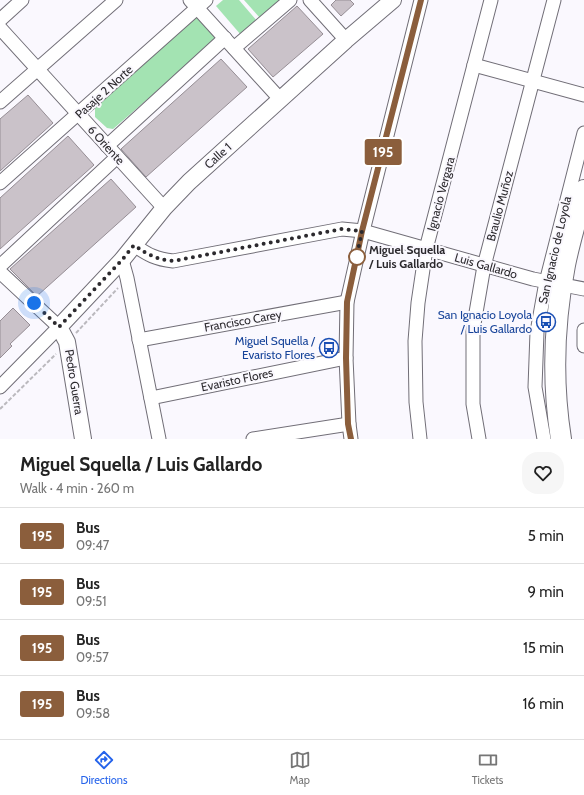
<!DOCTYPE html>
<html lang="en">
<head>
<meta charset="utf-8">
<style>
  body { margin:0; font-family:Cabin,sans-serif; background:#f6f6f6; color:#222; height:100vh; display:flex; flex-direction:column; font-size:15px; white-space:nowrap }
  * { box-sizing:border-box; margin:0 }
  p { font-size:13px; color:#767676 }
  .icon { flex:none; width:22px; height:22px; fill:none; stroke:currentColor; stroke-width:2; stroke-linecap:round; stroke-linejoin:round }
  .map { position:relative; height:439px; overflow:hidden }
  .side { display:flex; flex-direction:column; background:#fff; flex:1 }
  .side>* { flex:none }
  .badge { padding:0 8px; border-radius:3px; font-size:14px; line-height:26px }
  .you { position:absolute; width:20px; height:20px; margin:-10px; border:3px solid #fff; border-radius:50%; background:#1a73e8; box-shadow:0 0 0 6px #1a73e833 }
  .map>.badge { position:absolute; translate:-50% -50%; box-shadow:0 0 0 2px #fff }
  .round { display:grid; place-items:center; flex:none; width:42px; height:42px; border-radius:16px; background:#f6f6f6 }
  .summary { display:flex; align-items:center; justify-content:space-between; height:68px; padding:0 20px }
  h1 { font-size:19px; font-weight:800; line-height:30px }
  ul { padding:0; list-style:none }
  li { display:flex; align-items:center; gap:12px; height:56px; padding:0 20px; border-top:1px solid #e0e0e0 }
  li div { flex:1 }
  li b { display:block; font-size:15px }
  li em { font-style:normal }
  li .badge { min-width:44px; font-weight:700; text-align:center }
  .dock { display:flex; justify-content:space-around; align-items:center; height:56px; border-top:1px solid #e0e0e0; background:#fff; font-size:11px; color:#767676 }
  .dock a { display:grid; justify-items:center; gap:2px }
  .dock .active { color:#2563eb }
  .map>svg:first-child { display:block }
</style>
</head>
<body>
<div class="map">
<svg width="584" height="439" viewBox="0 0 584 439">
  <rect width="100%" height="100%" fill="#faf8fe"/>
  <g fill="#a3e3b2">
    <polygon points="223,0 239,0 257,21 241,35 216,6"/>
    <polygon points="244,0 281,0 260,18"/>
    <polygon points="201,17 216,32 216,40 113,129 107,128 95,117 95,108 195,18"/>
  </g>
  <g fill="#cac2c9" stroke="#968e95">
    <polygon points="336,0 350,0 354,4 341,16 331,5"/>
    <polygon points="297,6 323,34 273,77 248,49"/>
    <polygon points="221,59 247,87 146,177 121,149"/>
    <polygon points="28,95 53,123 0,171 0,119"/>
    <polygon points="68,136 94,165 0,249 0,198"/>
    <polygon points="111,179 136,207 37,296 10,269"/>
    <polygon points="13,308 30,325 10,344 12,346 0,358 0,321"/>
  </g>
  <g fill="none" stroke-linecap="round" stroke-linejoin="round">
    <g stroke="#716e77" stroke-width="15">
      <g id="minor">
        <polyline points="190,0 280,99"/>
        <polyline points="310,0 346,40"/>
        <polyline points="0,20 22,0"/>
        <polyline points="0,28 164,208"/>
        <polyline points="234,48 290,0"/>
        <polyline points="474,65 584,95"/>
        <polyline points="0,102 116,0"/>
        <polyline points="107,146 225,38"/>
        <polyline points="0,183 206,0"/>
        <path d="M134,245C148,255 156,259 173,261L342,229L363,231L533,279L584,289"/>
        <polyline points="122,260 127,278 159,439"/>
        <polyline points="0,266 117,157"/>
        <polyline points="0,272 59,327 0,387"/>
        <polyline points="584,330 584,346"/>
        <polyline points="139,340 347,302"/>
        <polyline points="151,398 346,358"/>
        <polyline points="253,439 349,424"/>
        <polyline points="351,439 349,424 346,358 347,302 363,231 421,0"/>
        <polyline points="420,439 416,402 415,341 418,303 426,249 491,0"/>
        <polyline points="479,439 473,404 473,330 484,266 554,0"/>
        <polyline points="544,439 535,387 537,332 546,282 584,133"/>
      </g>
    </g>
    <g stroke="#716e77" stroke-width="18">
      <polyline id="tertiary" points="83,439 67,342 59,327 122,260 164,208 189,182 346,40 393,0"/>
    </g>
    <g stroke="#716e77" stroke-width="22">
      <path id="primary" d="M561,439C552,382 554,322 565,265C570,240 578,215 584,190"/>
    </g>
    <g stroke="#bbb9be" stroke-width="2" stroke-dasharray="4 2" stroke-linecap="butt">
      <polyline points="76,333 118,288"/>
      <polyline points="0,409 56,354"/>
    </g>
    <use href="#minor" stroke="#fff" stroke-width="13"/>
    <use href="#tertiary" stroke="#fff" stroke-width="16"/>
    <use href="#primary" stroke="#fff" stroke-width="20"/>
  </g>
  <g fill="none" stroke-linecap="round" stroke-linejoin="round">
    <g stroke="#fff" stroke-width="9">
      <polyline id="line" points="351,439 348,424 346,358 347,302 362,231 421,0"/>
    </g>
    <use href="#line" stroke="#8b5e3c" stroke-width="6"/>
    <path stroke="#2c2a2e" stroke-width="4" stroke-dasharray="0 7.2" d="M34,303L59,327L122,260L134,245C148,255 156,259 173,261L342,229L362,231L356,260L357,257"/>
  </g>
  <defs>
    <g id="bus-ring" transform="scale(1)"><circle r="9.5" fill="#faf8fe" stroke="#1a4fb4" stroke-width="1.5"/><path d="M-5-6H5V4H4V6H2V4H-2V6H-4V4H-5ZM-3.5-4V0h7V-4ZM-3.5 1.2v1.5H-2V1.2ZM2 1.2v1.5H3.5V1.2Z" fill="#1a4fb4"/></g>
  </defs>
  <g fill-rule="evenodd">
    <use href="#bus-ring" x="546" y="322"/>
    <use href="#bus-ring" x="329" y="348"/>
  </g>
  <circle fill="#fff" stroke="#8b5e3c" stroke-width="2" cx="357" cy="257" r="8"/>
  <g text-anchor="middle" stroke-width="4" stroke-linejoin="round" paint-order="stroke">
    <g font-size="12" fill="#2c2a2e" stroke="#faf8fe">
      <text transform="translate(104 92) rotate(-42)" y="4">Pasaje 2 Norte</text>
      <text transform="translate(106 145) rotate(48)" y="4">6 Oriente</text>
      <text transform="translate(218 156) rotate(-42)" y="4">Calle 1</text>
      <text transform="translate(441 194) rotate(-75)" y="4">Ignacio Vergara</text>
      <text transform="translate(500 206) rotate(-75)" y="4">Braulio Muñoz</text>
      <text transform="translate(555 250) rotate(-77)" y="4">San Ignacio de Loyola</text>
      <text transform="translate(486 266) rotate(16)" y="4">Luis Gallardo</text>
      <text transform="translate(243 321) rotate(-10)" y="4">Francisco Carey</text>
      <text transform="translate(237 380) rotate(-12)" y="4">Evaristo Flores</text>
      <text transform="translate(74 382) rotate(81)" y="4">Pedro Guerra</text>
    </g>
    <g font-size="12" font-weight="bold" fill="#2c2a2e" stroke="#faf8fe" text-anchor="start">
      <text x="369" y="254">Miguel Squella<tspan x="369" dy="14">/ Luis Gallardo</tspan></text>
    </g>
    <g font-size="12" fill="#164399" stroke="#faf8fe" text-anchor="end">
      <text x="532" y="319">San Ignacio Loyola<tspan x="532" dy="14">/ Luis Gallardo</tspan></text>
      <text x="315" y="345">Miguel Squella /<tspan x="315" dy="14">Evaristo Flores</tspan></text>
    </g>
  </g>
</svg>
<div class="you" style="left:34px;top:303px"></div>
<b class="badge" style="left:383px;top:152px;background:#8b5e3c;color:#fff">195</b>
</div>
<section class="side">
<div class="summary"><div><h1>Miguel Squella / Luis Gallardo</h1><p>Walk · 4 min · 260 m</p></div><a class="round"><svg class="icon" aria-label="heart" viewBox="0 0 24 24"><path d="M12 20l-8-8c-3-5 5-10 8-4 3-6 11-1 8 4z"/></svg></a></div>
<ul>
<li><span class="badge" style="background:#8b5e3c;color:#fff">195</span><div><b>Bus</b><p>09:47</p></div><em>5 min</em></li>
<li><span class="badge" style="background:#8b5e3c;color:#fff">195</span><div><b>Bus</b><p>09:51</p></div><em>9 min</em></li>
<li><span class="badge" style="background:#8b5e3c;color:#fff">195</span><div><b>Bus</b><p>09:57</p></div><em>15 min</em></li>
<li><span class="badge" style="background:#8b5e3c;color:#fff">195</span><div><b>Bus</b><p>09:58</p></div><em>16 min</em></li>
</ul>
</section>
<nav class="dock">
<a class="active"><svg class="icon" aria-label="directions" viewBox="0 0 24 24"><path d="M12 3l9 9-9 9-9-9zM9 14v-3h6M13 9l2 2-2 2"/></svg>Directions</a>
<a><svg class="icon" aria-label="map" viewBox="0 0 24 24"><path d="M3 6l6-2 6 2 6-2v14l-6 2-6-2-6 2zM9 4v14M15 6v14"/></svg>Map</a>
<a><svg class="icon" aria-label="tickets" viewBox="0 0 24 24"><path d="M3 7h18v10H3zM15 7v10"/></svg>Tickets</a>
</nav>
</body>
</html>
